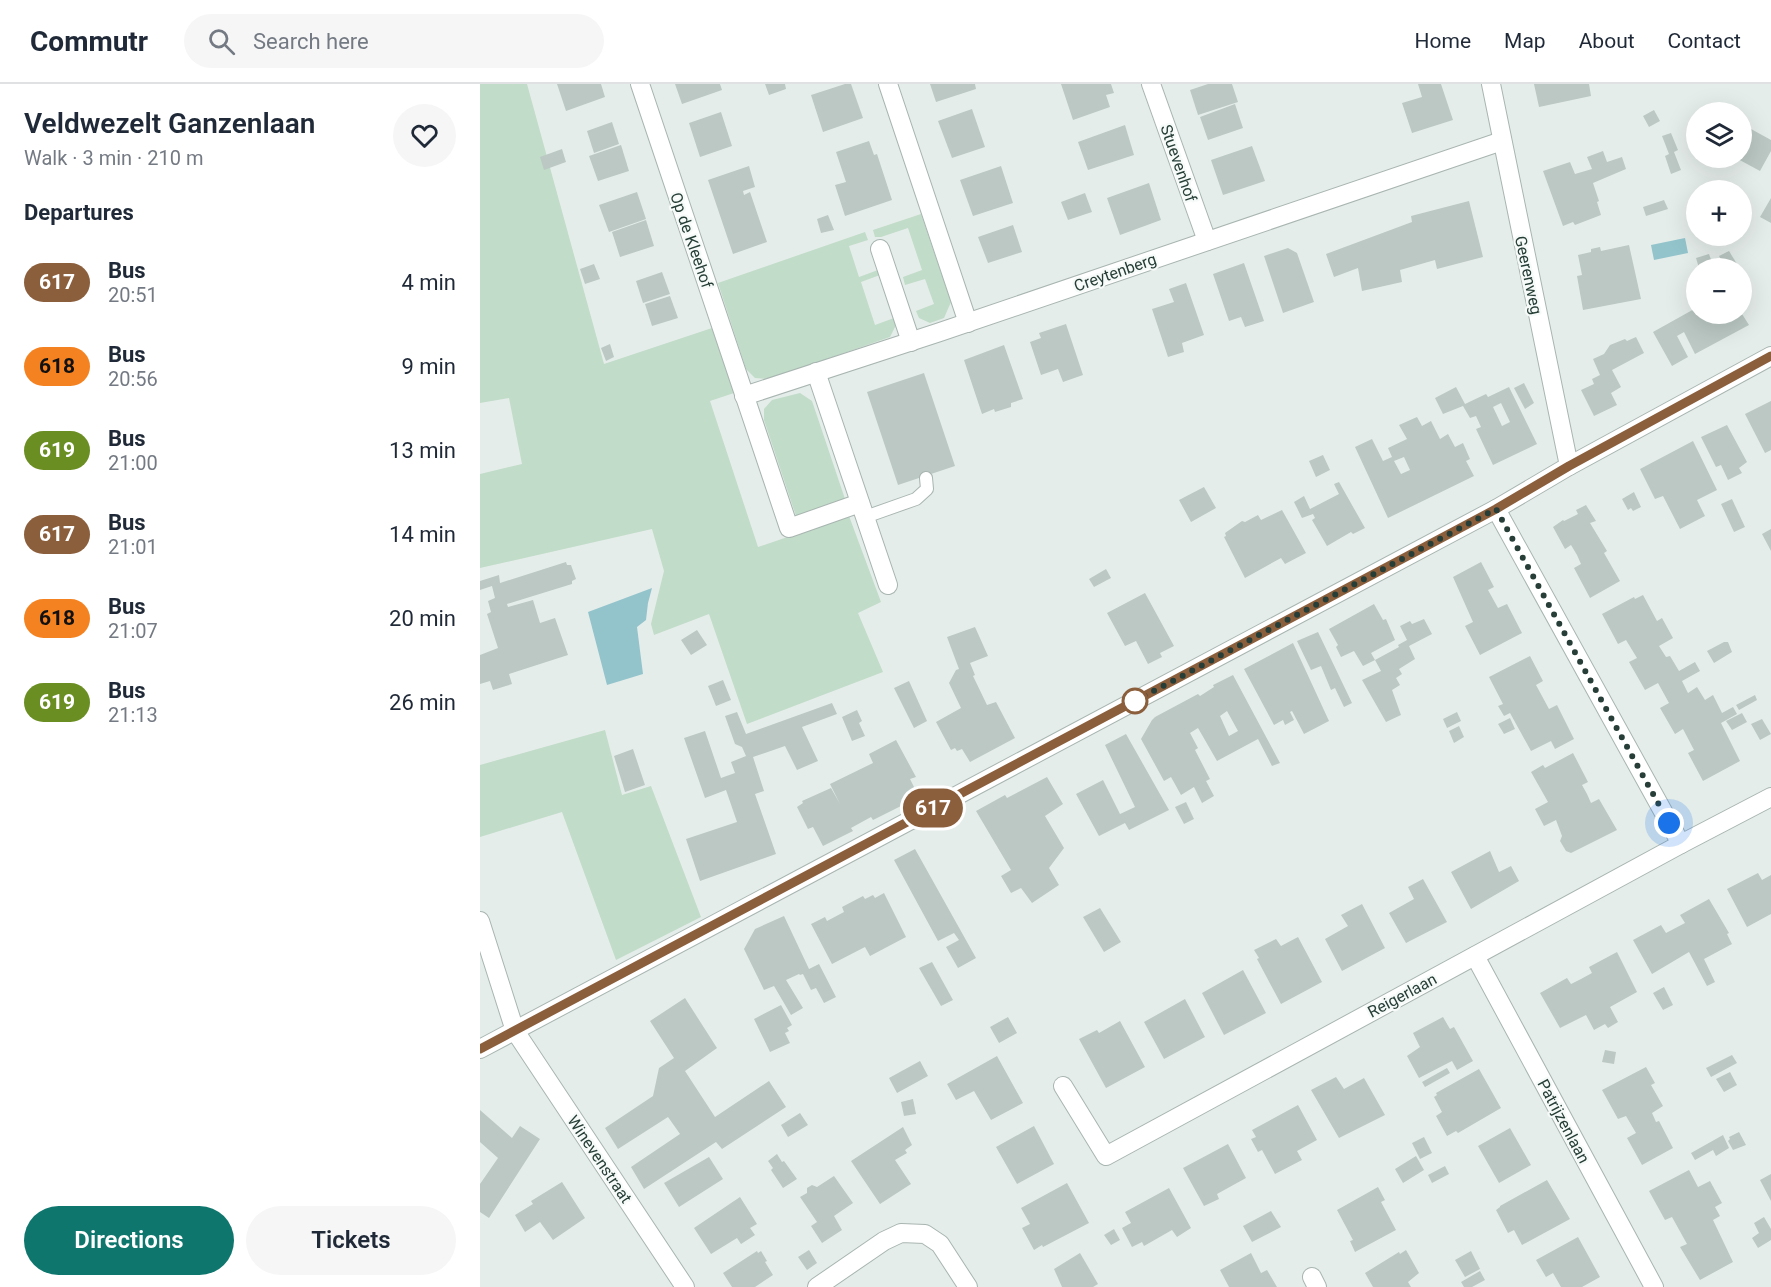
<!DOCTYPE html>
<html lang="en">
<head>
<meta charset="utf-8">
<style>
  body { margin:0; font-family:Roboto,sans-serif; background:#f6f6f7; color:#1f2937; height:100vh; display:flex; flex-direction:column; font-size:22px; white-space:nowrap }
  * { box-sizing:border-box; margin:0 }
  p { font-size:20px; color:#747a83 }
  .icon { flex:none; width:33px; height:33px; fill:none; stroke:currentColor; stroke-width:2; stroke-linecap:round; stroke-linejoin:round }
  .map { position:relative; flex:1; overflow:hidden }
  .panel { display:flex; flex-direction:column; background:#fff; width:480px }
  .panel>* { flex:none }
  .badge { padding:0 12px; border-radius:20px; font-size:21px; line-height:39px }
  .tools { position:absolute; left:1206px; top:18px; display:grid; gap:12px }
  .tools a { display:grid; place-items:center; width:66px; height:66px; border-radius:50%; background:#fff; box-shadow:0 6px 24px #0002; font-size:30px }
  .you { position:absolute; width:30px; height:30px; margin:-15px; border:4px solid #fff; border-radius:50%; background:#1a73e8; box-shadow:0 0 0 9px #1a73e833 }
  .map>.badge { position:absolute; translate:-50% -50%; box-shadow:0 0 0 3px #fff }
  h2 { padding:0 24px; font-size:22px; line-height:54px }
  .round { display:grid; place-items:center; flex:none; width:63px; height:63px; border-radius:32px; background:#f6f6f7 }
  .summary { display:flex; align-items:center; justify-content:space-between; height:102px; padding:0 24px }
  h1 { font-size:28px; font-weight:600; line-height:45px }
  .action { display:flex; gap:12px; margin-top:auto; padding:12px 24px }
  .action a { flex:1; height:69px; border-radius:36px; background:#0f766e; color:#fff; font-size:24px; font-weight:600; line-height:69px; text-align:center }
  .action a+a { background:#f6f6f7; color:#1f2937 }
  ul { padding:0; list-style:none }
  li { display:flex; align-items:center; gap:18px; height:84px; padding:0 24px }
  li div { flex:1 }
  li b { display:block; font-size:22px }
  li em { font-style:normal }
  li .badge { min-width:66px; font-weight:700; text-align:center }
  header { display:flex; align-items:center; gap:36px; box-sizing:border-box; height:84px; padding:0 30px; background:#fff; border-bottom:2px solid #e0e1e3 }
  header strong { font-size:28px }
  nav { display:flex; gap:33px; margin-inline-start:auto; font-size:21px }
  .search { width:420px; height:54px; background:#f6f6f7; display:flex; align-items:center; gap:15px; box-sizing:border-box; padding:0 21px; border-radius:33px; color:#747a83; font-size:22px }
  main { display:flex; flex:1; min-height:0 }
  .map>svg:first-child { display:block }
</style>
</head>
<body>
<header>
<strong>Commutr</strong>
<div class="search"><svg class="icon" aria-label="search" viewBox="0 0 24 24"><circle cx="10" cy="10" r="6"/><path d="M15 15l6 6"/></svg>Search here</div>
<nav><a>Home</a><a>Map</a><a>About</a><a>Contact</a></nav>
</header>
<main>
<section class="panel">
<div class="summary"><div><h1>Veldwezelt Ganzenlaan</h1><p>Walk · 3 min · 210 m</p></div><a class="round"><svg class="icon" aria-label="heart" viewBox="0 0 24 24"><path d="M12 20l-8-8c-3-5 5-10 8-4 3-6 11-1 8 4z"/></svg></a></div>
<h2>Departures</h2>
<ul>
<li><span class="badge" style="background:#8b5e3c;color:#fff">617</span><div><b>Bus</b><p>20:51</p></div><em>4 min</em></li>
<li><span class="badge" style="background:#f58220;color:#111">618</span><div><b>Bus</b><p>20:56</p></div><em>9 min</em></li>
<li><span class="badge" style="background:#6b8e23;color:#fff">619</span><div><b>Bus</b><p>21:00</p></div><em>13 min</em></li>
<li><span class="badge" style="background:#8b5e3c;color:#fff">617</span><div><b>Bus</b><p>21:01</p></div><em>14 min</em></li>
<li><span class="badge" style="background:#f58220;color:#111">618</span><div><b>Bus</b><p>21:07</p></div><em>20 min</em></li>
<li><span class="badge" style="background:#6b8e23;color:#fff">619</span><div><b>Bus</b><p>21:13</p></div><em>26 min</em></li>
</ul>
<div class="action"><a>Directions</a><a>Tickets</a></div>
</section>
<div class="map">
<svg width="1291" height="1203" viewBox="0 0 1291 1203">
  <rect width="100%" height="100%" fill="#e5edea"/>
  <g fill="#c1dcc8">
    <polygon points="0,0 47,0 124,280 232,244 254,309 230,317 278,463 369,432 401,518 378,529 403,588 267,640 229,530 174,551 171,540 184,487 172,445 0,484 0,390 42,380 29,314 0,319"/>
    <polygon points="441,130 471,218 464,234 450,239 439,234 436,227 454,220 445,195 425,201 423,193 442,186 428,144 401,153 395,153 393,146"/>
    <polygon points="385,148 388,156 369,162 379,193 398,186 400,191 381,198 395,241 414,234 416,241 410,253 289,295 275,294 266,285 238,199"/>
    <polygon points="320,309 332,317 366,418 317,435 284,336 284,325 292,316"/>
    <polygon points="125,646 142,711 171,702 221,833 136,876 82,728 0,753 0,681"/>
  </g>
  <g fill="#93c4cc">
    <polygon points="1205,154 1208,169 1174,176 1171,161"/>
    <polygon points="172,504 168,519 166,536 157,543 163,590 127,601 108,528"/>
  </g>
  <g fill="#bbc8c3" fill-rule="evenodd">
    <polygon points="77,0 121,0 125,13 86,27"/>
    <polygon points="195,0 240,0 242,6 202,20"/>
    <polygon points="285,0 305,0 306,5 289,11"/>
    <polygon points="365,0 371,0 383,34 343,48 331,11"/>
    <polygon points="450,0 495,0 496,5 456,18"/>
    <polygon points="581,0 631,0 634,9 626,11 630,23 593,36"/>
    <polygon points="728,0 752,0 758,18 718,31 710,6"/>
    <polygon points="938,0 961,0 973,36 932,49 922,19 942,13"/>
    <polygon points="1054,0 1109,0 1111,12 1059,23"/>
    <polygon points="755,20 763,44 728,56 720,33"/>
    <polygon points="492,25 505,63 472,74 458,37"/>
    <polygon points="1174,26 1180,37 1169,43 1163,32"/>
    <polygon points="241,28 252,62 220,73 209,39"/>
    <polygon points="132,38 139,60 114,69 107,47"/>
    <polygon points="1262,40 1291,56 1291,67 1280,87 1256,74 1262,74"/>
    <polygon points="645,41 654,71 608,86 598,58"/>
    <polygon points="1191,49 1198,66 1194,68 1201,86 1191,90 1185,72 1189,70 1182,52"/>
    <polygon points="389,57 394,71 397,70 412,116 365,132 355,101 366,98 356,68"/>
    <polygon points="141,61 149,87 118,97 109,72"/>
    <polygon points="772,62 785,97 743,111 731,76"/>
    <polygon points="82,65 86,78 64,86 60,73"/>
    <polygon points="1123,67 1127,78 1142,73 1146,85 1113,99 1119,117 1117,118 1121,131 1095,141 1093,138 1083,142 1063,87 1090,78 1095,90 1112,85 1107,73"/>
    <polygon points="269,82 275,103 263,107 264,111 270,108 287,158 253,170 228,96"/>
    <polygon points="521,82 533,119 493,132 480,96"/>
    <polygon points="669,99 681,136 640,151 627,114"/>
    <polygon points="157,108 166,135 129,148 119,121"/>
    <polygon points="605,109 612,128 588,136 581,118"/>
    <polygon points="1291,114 1291,139 1280,133"/>
    <polygon points="1184,116 1188,125 1166,132 1163,123"/>
    <polygon points="989,117 1003,173 957,185 955,176 920,186 922,198 882,207 878,184 854,193 846,170 932,138 931,132"/>
    <polygon points="348,131 354,146 341,149 337,135"/>
    <polygon points="166,136 174,162 140,173 132,148"/>
    <polygon points="533,141 542,168 508,179 498,153"/>
    <polygon points="1149,161 1161,215 1103,226 1097,192 1102,191 1098,171 1111,168 1111,165 1120,163 1121,167"/>
    <polygon points="808,164 817,169 834,218 803,229 784,172"/>
    <polygon points="1249,167 1257,180 1246,184 1239,172"/>
    <polygon points="1229,170 1234,184 1219,184 1216,174"/>
    <polygon points="764,179 784,237 765,243 761,233 749,237 733,190"/>
    <polygon points="114,180 120,195 105,200 100,185"/>
    <polygon points="182,188 190,210 163,219 156,197"/>
    <polygon points="706,199 724,251 702,259 704,268 688,273 672,225 694,218 689,205"/>
    <polygon points="190,212 198,234 172,242 165,220"/>
    <polygon points="1216,224 1216,230 1262,230 1269,241 1215,270 1204,248 1197,252 1208,273 1192,282 1173,248"/>
    <polygon points="586,240 603,291 583,298 578,285 561,291 550,258 561,254 559,249"/>
    <polygon points="1156,253 1164,269 1132,286 1141,303 1131,309 1137,321 1114,332 1101,306 1114,300 1112,295 1120,291 1113,275 1124,270 1130,261 1145,255 1147,257"/>
    <polygon points="130,260 134,273 126,277 121,264"/>
    <polygon points="524,261 543,315 531,319 531,323 515,328 514,325 502,330 484,276"/>
    <polygon points="444,289 475,382 418,401 387,308"/>
    <polygon points="1044,299 1054,319 1045,325 1034,304"/>
    <path d="M976,303L985,320L1006,310L1008,313L1029,303L1057,360L1013,381L996,345L1001,343L996,332L990,334L983,322L963,330L955,314ZM1021,319L1030,338L1022,342L1013,323Z"/>
    <polygon points="1291,317 1291,366 1285,369 1265,330"/>
    <path d="M937,333L942,342L951,337L960,355L968,350L975,363L983,359L990,375L986,377L994,392L908,434L875,363L892,355L903,377L912,373L908,364L927,355L919,341ZM924,373L930,386L921,390L914,377Z"/>
    <polygon points="1247,341 1267,378 1259,384 1262,389 1248,396 1241,381 1236,383 1221,353"/>
    <polygon points="1213,357 1237,406 1217,416 1225,432 1200,445 1183,412 1175,415 1160,385"/>
    <polygon points="843,371 850,386 836,393 829,377"/>
    <polygon points="859,398 885,444 873,450 871,448 847,462 832,436 835,434 833,430 822,434 814,418 824,412 830,425 859,410 854,400"/>
    <polygon points="724,403 736,424 711,438 699,416"/>
    <polygon points="1154,408 1161,423 1153,427 1151,424 1148,426 1142,415"/>
    <polygon points="1252,415 1265,443 1254,448 1241,420"/>
    <polygon points="1106,421 1116,437 1110,439 1127,467 1124,469 1140,497 1110,514 1094,484 1101,480 1097,471 1091,461 1085,465 1073,443 1083,436 1084,437 1098,430 1096,426"/>
    <polygon points="802,426 826,469 805,480 801,474 765,494 744,453 746,452 745,449 762,437 765,438 778,431 781,436"/>
    <polygon points="1291,445 1291,467 1282,450"/>
    <polygon points="86,478 87,481 91,481 96,495 92,497 92,500 27,520 28,523 53,516 60,539 75,534 88,571 29,590 32,600 13,606 10,597 0,600 0,571 18,564 7,530 11,528 8,517 15,514 12,502 0,506 0,497 19,491 20,499"/>
    <polygon points="1001,478 1014,503 1008,506 1018,524 1027,520 1042,549 1000,571 985,542 993,538 973,493"/>
    <polygon points="626,485 631,494 614,503 609,495"/>
    <polygon points="665,509 694,562 680,569 682,573 668,580 656,557 645,562 627,529"/>
    <polygon points="1163,511 1177,537 1182,534 1193,554 1179,562 1186,573 1190,572 1199,587 1215,578 1220,587 1202,597 1208,609 1217,603 1225,616 1233,611 1242,629 1253,623 1257,630 1241,639 1260,677 1223,697 1208,669 1214,666 1203,645 1195,650 1180,624 1189,619 1178,599 1165,606 1149,578 1157,574 1146,556 1138,560 1122,530 1154,513 1155,515"/>
    <polygon points="894,520 903,536 906,535 915,556 891,569 895,576 883,582 874,567 861,573 856,563 858,561 849,545"/>
    <polygon points="944,535 952,550 929,562 935,575 919,585 922,590 916,594 920,601 912,606 921,631 906,638 882,596 901,587 895,576 919,563 918,561 927,556 920,542 930,537 932,540"/>
    <polygon points="495,543 508,572 490,579 495,591 493,592 507,621 516,618 535,654 490,678 482,665 477,667 475,664 471,666 456,638 481,624 469,599 476,586 479,585 467,553"/>
    <polygon points="217,546 227,561 211,571 201,556"/>
    <polygon points="838,548 872,619 864,623 855,604 851,606 841,582 831,586 817,557"/>
    <polygon points="1244,558 1248,558 1252,568 1234,579 1227,567"/>
    <polygon points="813,559 849,637 824,650 812,627 810,628 814,636 805,641 803,636 794,641 764,585"/>
    <polygon points="1050,572 1063,597 1056,601 1062,612 1069,625 1077,621 1094,655 1075,665 1071,657 1051,667 1030,629 1024,632 1018,622 1023,620 1009,593"/>
    <path d="M753,591L800,679L792,682L778,655L737,677L718,644L710,649L718,664L715,666L730,695L726,697L734,712L722,719L714,703L701,711L691,693L684,697L661,655L672,636L675,633L718,610L720,612L734,603L733,601ZM747,627L758,647L749,652L740,632Z"/>
    <polygon points="243,596 251,616 236,622 228,602"/>
    <polygon points="429,597 447,637 434,644 414,604"/>
    <polygon points="1275,611 1277,616 1259,626 1256,621"/>
    <polygon points="352,619 357,630 322,643 338,677 317,686 305,662 273,673 284,707 275,710 296,770 220,797 206,755 257,738 246,706 225,714 204,654 225,647 241,694 255,689 251,678 266,672 262,663 255,660 245,632 257,628 266,650"/>
    <polygon points="377,626 382,637 379,639 385,652 372,657 362,633"/>
    <polygon points="977,628 981,637 967,644 963,635"/>
    <polygon points="1262,629 1267,638 1252,646 1246,637"/>
    <polygon points="1030,634 1035,645 1024,650 1018,640"/>
    <polygon points="1282,635 1291,650 1280,656 1271,640"/>
    <polygon points="979,642 984,653 974,659 969,647"/>
    <polygon points="646,650 689,726 649,746 645,739 619,752 596,710 623,696 640,730 655,723 625,661"/>
    <polygon points="416,656 436,693 430,695 439,713 393,736 391,733 371,744 373,747 343,762 333,743 328,745 317,723 323,719 322,717 351,704 360,720 350,700 393,679 389,670"/>
    <polygon points="153,665 165,701 145,708 134,672"/>
    <polygon points="1093,669 1108,698 1102,701 1107,710 1111,719 1119,715 1137,746 1091,769 1086,767 1080,757 1082,752 1076,736 1064,742 1055,725 1068,718 1051,688 1063,681 1065,684"/>
    <polygon points="567,693 583,720 565,732 584,764 569,784 579,801 552,819 541,804 531,809 521,792 531,786 496,727 525,711 527,714"/>
    <polygon points="706,718 714,735 704,740 695,723"/>
    <polygon points="435,765 496,874 478,884 466,863 479,856 474,849 458,857 414,776"/>
    <polygon points="1010,767 1019,788 1031,782 1039,797 991,825 971,788"/>
    <polygon points="1278,789 1282,796 1291,791 1291,830 1267,843 1247,805"/>
    <polygon points="943,795 967,838 926,859 909,829 934,815 928,803"/>
    <polygon points="404,809 426,853 390,872 385,863 352,880 331,840 345,833 347,837 364,828 362,823 383,812 385,815 393,811 395,814"/>
    <polygon points="1229,815 1249,849 1247,850 1252,860 1224,875 1235,898 1227,902 1209,868 1172,890 1153,856 1181,841 1186,849 1205,839 1200,831"/>
    <polygon points="882,820 905,864 862,887 845,855 868,842 861,831"/>
    <polygon points="620,824 641,858 624,868 603,833"/>
    <polygon points="304,832 329,885 339,880 356,913 344,919 336,904 331,906 323,890 320,891 319,890 306,896 323,924 311,931 294,902 284,906 264,865 275,845"/>
    <polygon points="818,853 842,898 801,920 777,875 779,874 774,866 796,855 801,862"/>
    <polygon points="1137,868 1157,908 1130,923 1138,938 1128,944 1125,940 1114,946 1106,931 1080,944 1060,909 1087,894 1091,900 1101,895 1112,889 1109,883"/>
    <polygon points="452,878 473,916 461,922 439,884"/>
    <polygon points="763,886 786,929 744,951 722,909"/>
    <polygon points="1184,903 1193,921 1183,926 1173,909"/>
    <polygon points="205,914 237,964 205,987 235,1033 289,997 306,1023 242,1065 236,1058 164,1105 151,1083 200,1050 188,1033 138,1065 125,1044 173,1012 179,984 194,974 170,937"/>
    <polygon points="705,915 725,953 684,975 664,938"/>
    <polygon points="301,921 312,941 307,944 309,947 305,949 310,959 290,968 274,935"/>
    <polygon points="528,933 537,949 519,959 510,943"/>
    <polygon points="963,933 970,945 974,943 993,977 977,986 972,977 939,994 927,972 940,963 933,949"/>
    <polygon points="640,937 665,983 626,1004 599,955 617,946 619,949"/>
    <polygon points="1125,966 1136,968 1134,980 1122,978"/>
    <polygon points="1252,971 1257,979 1231,993 1226,984"/>
    <polygon points="517,972 543,1019 511,1036 494,1007 476,1016 467,1000"/>
    <polygon points="440,977 448,992 417,1009 409,994"/>
    <polygon points="1166,983 1175,999 1171,1001 1183,1022 1172,1029 1176,1038 1179,1037 1193,1064 1162,1081 1147,1054 1156,1049 1146,1032 1138,1035 1122,1006"/>
    <polygon points="967,984 970,989 945,1003 942,998"/>
    <polygon points="999,985 1021,1024 978,1049 976,1047 967,1052 956,1032 962,1028 954,1013 957,1011 956,1009"/>
    <polygon points="1250,988 1257,1001 1244,1008 1236,995"/>
    <polygon points="856,993 864,1005 884,994 905,1031 859,1054 831,1006"/>
    <polygon points="433,1015 436,1030 424,1032 421,1018"/>
    <polygon points="818,1021 837,1056 817,1067 822,1076 795,1090 782,1066 778,1068 771,1055 776,1053 772,1046"/>
    <polygon points="0,1026 32,1054 40,1042 60,1055 9,1134 0,1128 0,1100 18,1074 0,1058"/>
    <polygon points="320,1029 328,1041 308,1053 301,1041"/>
    <polygon points="554,1042 574,1080 537,1100 516,1063"/>
    <polygon points="423,1043 432,1061 425,1066 427,1069 415,1076 431,1100 400,1120 371,1077"/>
    <polygon points="1030,1044 1051,1081 1019,1099 998,1062"/>
    <polygon points="1259,1048 1266,1061 1253,1066 1248,1057 1250,1055 1249,1053"/>
    <polygon points="1243,1051 1249,1064 1236,1072 1233,1066 1215,1076 1211,1069"/>
    <polygon points="944,1053 952,1069 940,1075 932,1059"/>
    <polygon points="748,1060 766,1094 737,1110 739,1115 724,1122 703,1084"/>
    <polygon points="297,1070 302,1078 304,1077 317,1095 303,1104 291,1086 293,1084 288,1077"/>
    <polygon points="936,1072 944,1086 923,1099 915,1085"/>
    <polygon points="229,1073 243,1095 199,1123 184,1099"/>
    <polygon points="965,1082 969,1090 952,1099 948,1091"/>
    <polygon points="1209,1086 1218,1103 1230,1097 1242,1119 1235,1123 1240,1132 1233,1136 1253,1178 1220,1196 1200,1163 1207,1160 1192,1133 1185,1136 1169,1107"/>
    <polygon points="1291,1090 1291,1117 1280,1096"/>
    <polygon points="354,1092 373,1119 354,1132 362,1146 342,1159 331,1142 337,1138 320,1113 327,1109 327,1104 332,1101 337,1103"/>
    <polygon points="1067,1096 1090,1135 1042,1161 1034,1146 1028,1149 1016,1126 1020,1123 1020,1122"/>
    <polygon points="82,1098 105,1134 73,1156 60,1138 45,1148 35,1131 53,1120 51,1117"/>
    <polygon points="587,1099 609,1139 563,1163 562,1161 554,1166 542,1144 550,1140 541,1124"/>
    <polygon points="898,1103 905,1116 901,1118 916,1146 875,1168 870,1157 873,1156 857,1126"/>
    <polygon points="689,1104 711,1144 697,1153 692,1146 664,1162 662,1158 652,1163 642,1144 651,1139 645,1128"/>
    <polygon points="260,1113 277,1140 270,1144 275,1151 261,1160 257,1154 231,1170 214,1144"/>
    <polygon points="791,1127 801,1143 772,1158 763,1142"/>
    <polygon points="1284,1133 1291,1145 1291,1156 1278,1164 1272,1154 1279,1149 1274,1139"/>
    <polygon points="634,1145 640,1156 631,1161 624,1151"/>
    <polygon points="1098,1153 1120,1193 1102,1203 1081,1203 1073,1189 1066,1193 1056,1176"/>
    <polygon points="329,1166 337,1179 327,1186 318,1173"/>
    <polygon points="926,1166 939,1189 928,1198 931,1203 893,1203 885,1189 919,1168 920,1170"/>
    <polygon points="277,1167 278,1169 281,1167 287,1177 285,1178 293,1191 275,1203 252,1203 243,1189"/>
    <polygon points="991,1167 1000,1185 985,1193 975,1176"/>
    <polygon points="600,1169 618,1200 613,1203 582,1203 574,1185"/>
    <polygon points="771,1169 781,1189 787,1186 797,1203 749,1203 740,1186"/>
    <polygon points="1000,1187 1005,1196 992,1203 984,1203 981,1198"/>
  </g>
  <g fill="none" stroke-linecap="round" stroke-linejoin="round">
    <g stroke="#a8b5b1" stroke-width="14">
      <polyline id="service" points="385,433 436,415 447,405 446,394"/>
    </g>
    <g stroke="#a8b5b1" stroke-width="20">
      <g id="minor">
        <polyline points="160,0 309,444 380,419"/>
        <polyline points="408,0 488,239"/>
        <polyline points="671,0 727,157"/>
        <polyline points="1011,0 1089,382"/>
        <polyline points="400,165 431,258"/>
        <polyline points="336,288 408,501"/>
        <polyline points="264,312 460,248 1022,57"/>
        <polyline points="1016,425 1201,760"/>
        <polyline points="0,837 35,947 205,1203"/>
        <polyline points="995,872 1174,1203"/>
        <polyline points="0,965 1016,425 1089,382 1291,272"/>
        <polyline points="583,1002 626,1072 1201,760 1291,713"/>
        <polyline points="832,1193 837,1203"/>
        <polyline points="337,1203 404,1157 421,1149 445,1150 460,1160 488,1203"/>
      </g>
    </g>
    <use href="#service" stroke="#fff" stroke-width="12"/>
    <use href="#minor" stroke="#fff" stroke-width="18"/>
  </g>
  <g fill="none" stroke-linecap="round" stroke-linejoin="round">
    <g stroke="#fff" stroke-width="14">
      <polyline id="line" points="0,965 1016,425 1089,382 1291,272"/>
    </g>
    <use href="#line" stroke="#8b5e3c" stroke-width="9"/>
    <polyline stroke="#263e37" stroke-width="6" stroke-dasharray="0 10.8" points="655,617 1016,425 1189,739"/>
  </g>
  <circle fill="#fff" stroke="#8b5e3c" stroke-width="3" cx="655" cy="617" r="12"/>
  <g text-anchor="middle" stroke-width="4.5" stroke-linejoin="round" paint-order="stroke">
    <g font-size="16" fill="#263e37" stroke="#f6faf8">
      <text transform="translate(699 79) rotate(71)" y="6">Stuevenhof</text>
      <text transform="translate(212 156) rotate(71)" y="6">Op de Kleehof</text>
      <text transform="translate(635 188) rotate(-19)" y="6">Creytenberg</text>
      <text transform="translate(1049 191) rotate(78)" y="6">Geerenweg</text>
      <text transform="translate(922 911) rotate(-28)" y="6">Reigerlaan</text>
      <text transform="translate(1084 1037) rotate(62)" y="6">Patrijzenlaan</text>
      <text transform="translate(120 1075) rotate(56)" y="6">Winevenstraat</text>
    </g>
  </g>
</svg>
<div class="tools">
<a><svg class="icon" aria-label="layers" viewBox="0 0 24 24"><path d="M12 4l9 5-9 5-9-5zM3 14l9 5 9-5"/></svg></a>
<a>+</a>
<a>−</a>
</div>
<div class="you" style="left:1189px;top:739px"></div>
<b class="badge" style="left:453px;top:724px;background:#8b5e3c;color:#fff">617</b>
</div>
</main>
</body>
</html>
